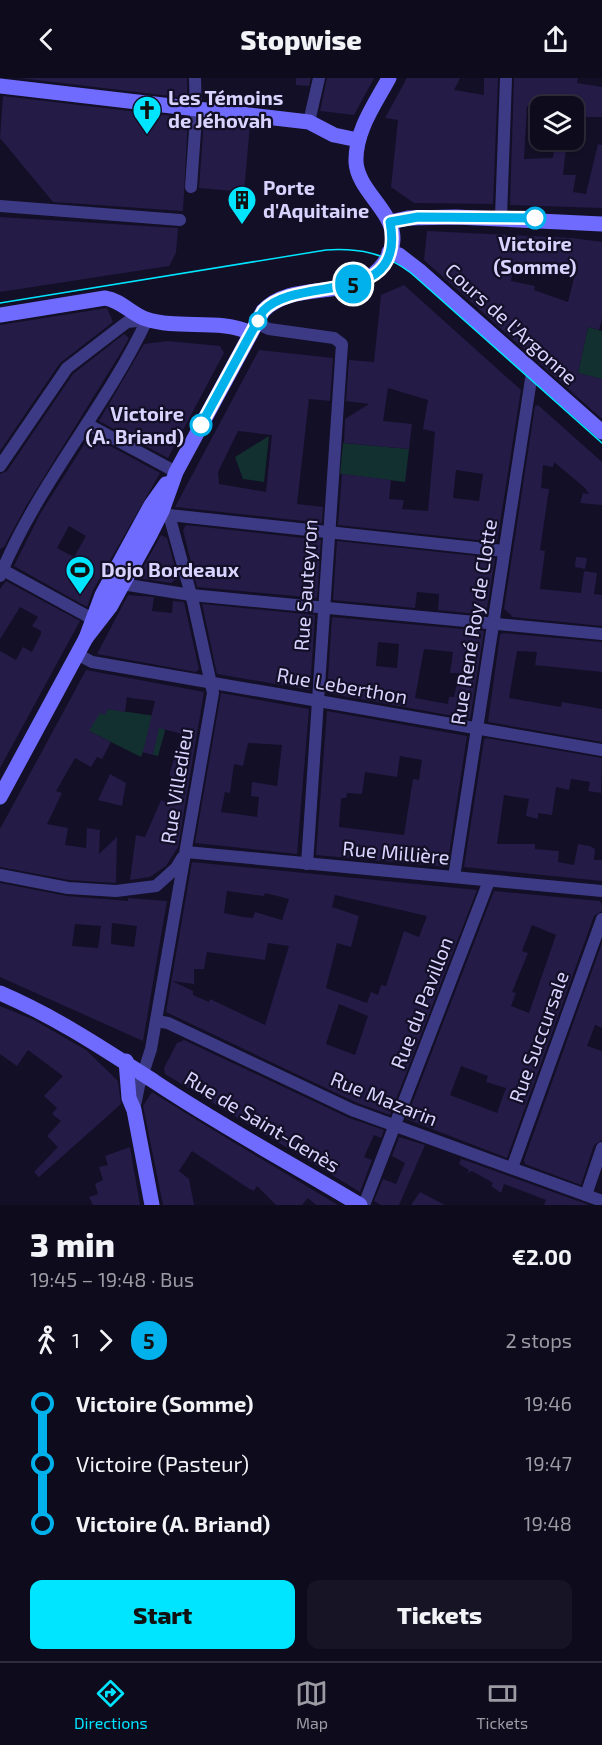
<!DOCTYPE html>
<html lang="en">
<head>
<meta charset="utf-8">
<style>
  body { margin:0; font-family:"Exo 2",sans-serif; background:#171425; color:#f1f3f6; height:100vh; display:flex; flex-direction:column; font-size:22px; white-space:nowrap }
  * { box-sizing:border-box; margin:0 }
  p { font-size:20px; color:#9b9ba3 }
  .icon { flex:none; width:33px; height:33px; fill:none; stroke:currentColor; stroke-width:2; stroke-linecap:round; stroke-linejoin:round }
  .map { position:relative; height:1127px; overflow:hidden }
  .sheet { display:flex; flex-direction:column; background:#0e0b1c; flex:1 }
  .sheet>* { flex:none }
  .badge { padding:0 12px; border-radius:20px; font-size:21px; line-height:39px }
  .tools { position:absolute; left:530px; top:18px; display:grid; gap:12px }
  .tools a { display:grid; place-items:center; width:54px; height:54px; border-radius:12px; background:#0e0b1c; box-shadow:0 2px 4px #0004,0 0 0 2px #2e2b3b; font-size:30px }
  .map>.badge { position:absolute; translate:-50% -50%; box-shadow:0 0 0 3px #fff }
  .legs { display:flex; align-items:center; gap:9px; height:66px; padding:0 30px; font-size:20px }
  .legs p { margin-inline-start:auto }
  .overview { display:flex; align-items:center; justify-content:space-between; height:102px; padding:0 30px }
  h1 { font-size:33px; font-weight:800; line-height:45px }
  .action { display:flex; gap:12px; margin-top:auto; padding:12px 30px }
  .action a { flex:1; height:69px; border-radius:12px; background:#00e5ff; color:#111; font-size:24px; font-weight:800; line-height:69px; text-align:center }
  .action a+a { background:#171425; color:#f1f3f6 }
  ul { padding:0 30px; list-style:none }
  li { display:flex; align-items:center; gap:21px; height:60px; font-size:22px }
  li i { display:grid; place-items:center; width:9px; height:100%; margin:0 8px; background:currentColor }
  li i::after { content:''; width:15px; height:15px; margin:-8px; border:4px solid; border-radius:50%; background:#0e0b1c }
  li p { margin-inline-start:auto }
  li:first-child i { background:linear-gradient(#0000 50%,currentColor 0) }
  li:last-child i { background:linear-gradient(currentColor 50%,#0000 0) }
  header { display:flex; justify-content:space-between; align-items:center; height:78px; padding:0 30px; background:#0e0b1c; font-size:27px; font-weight:800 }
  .tabs { display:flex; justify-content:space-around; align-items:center; height:84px; border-top:2px solid #2e2b3b; background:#0e0b1c; font-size:16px; color:#9b9ba3 }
  .tabs a { display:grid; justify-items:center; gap:3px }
  .tabs .selected { color:#00e5ff }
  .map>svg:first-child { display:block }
</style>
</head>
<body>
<header><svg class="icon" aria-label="back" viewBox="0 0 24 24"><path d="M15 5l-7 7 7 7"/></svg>Stopwise<svg class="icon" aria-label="share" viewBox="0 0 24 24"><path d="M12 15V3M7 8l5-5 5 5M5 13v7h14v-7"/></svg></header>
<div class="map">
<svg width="602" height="1127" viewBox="0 0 602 1127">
  <rect width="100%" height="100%" fill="#130f26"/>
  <g fill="#12302f">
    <polygon points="588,249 602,253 602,301 578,295"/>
    <polygon points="269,358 264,404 243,401 235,379"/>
    <polygon points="343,365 409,371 405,404 340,396"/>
    <polygon points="108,631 162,639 165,653 158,678 143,674 141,679 61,639"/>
  </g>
  <g fill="#241b47" fill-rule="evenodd">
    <polygon points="19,0 187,0 187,20"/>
    <polygon points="296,0 311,0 309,8 296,7"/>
    <polygon points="327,0 374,0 354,37 320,33"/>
    <polygon points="407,0 460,0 454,12 484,17 484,0 498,0 493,126 414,125 391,109 398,42 385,40"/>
    <polygon points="514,0 578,0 577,5 602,9 602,39 573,39 573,28 527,28 524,81 553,80 554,71 566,71 563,97 576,97 573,114 586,116 598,66 602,67 602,130 510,127"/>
    <polygon points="3,18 188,40 183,133 53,124 0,60"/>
    <polygon points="204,42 250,47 244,114 199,110"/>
    <polygon points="0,139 178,150 176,175 169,188 0,214"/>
    <path d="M427,153L572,160L602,164V240L599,252L588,249L578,295L602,301V341L424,182ZM514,185L549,186L548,189L576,192L568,224L534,212L535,208L511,203Z"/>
    <path d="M404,207L521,312L497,464L338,447L342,396L391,402L389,421L404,422L402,431L428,433L435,354L423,351L428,322L388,310L383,343L412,346L409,371L344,365L345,341L369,326L346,323L349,282L374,284L381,217ZM456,392L483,396L479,423L453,420Z"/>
    <polygon points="107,230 113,244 60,285 0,373 0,247"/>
    <polygon points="124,256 129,260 123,271 26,428 4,469 0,471 0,396 7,393 73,296"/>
    <polygon points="168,263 220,268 224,275 168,380 99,343 144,266"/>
    <path d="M259,272L333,280L330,323L309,321L297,426L323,429L322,445L175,429ZM238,353L272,357L266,414L219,406L218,394Z"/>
    <polygon points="538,327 602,384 602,427 580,425 583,415 589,416 585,410 554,384 553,389 543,387 541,410 549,411 540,472 545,473 540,511 581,515 584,493 597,495 594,516 602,517 602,548 513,539 504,531 535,328"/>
    <path d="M90,357L160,395L93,512L87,529L14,488L40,436ZM69,448L86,458L74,479L57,470Z"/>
    <polygon points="186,447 321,462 317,520 197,509 183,452"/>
    <polygon points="161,457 167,460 178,500 171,505 137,500"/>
    <polygon points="337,463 495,480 486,537 438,532 439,516 417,514 415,530 333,522"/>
    <polygon points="576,479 587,480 585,491 575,489"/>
    <polygon points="6,503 80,543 0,690 0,573 16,582 23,569 32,574 41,556 41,553 32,548 38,539 20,529 0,561 0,511"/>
    <polygon points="128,517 154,519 152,533 172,535 173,523 184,524 199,591 196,594 97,576"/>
    <polygon points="202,526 315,537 310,612 217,596"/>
    <path d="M332,539L484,553L470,641L327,615ZM378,564L399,566L397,590L376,588ZM424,571L453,574L450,595H459L454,619H449L448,626L415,620Z"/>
    <polygon points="503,555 602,564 602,594 535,587 537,574 517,573 509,620 561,629 562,624 602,631 602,664 488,644 500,557"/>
    <polygon points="86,592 204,614 178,769 166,788 150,799 130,802 136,757 145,759 161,722 170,726 174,700 170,698 170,694 182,656 159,650 153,677 143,674 155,623 131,620 127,619 125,634 108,631 105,637 100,635 89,653 111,664 102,681 97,679 91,689 75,680 56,713 62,715 47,746 68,750 65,767 86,770 87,750 100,752 99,776 117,759 116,805 69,802 0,789 0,751"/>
    <path d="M221,615L309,631L297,776L195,765ZM248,665L282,667L277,708L252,704L251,718L259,719L257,739L221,734L225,714L230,715L234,686L243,688Z"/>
    <path d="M327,633L467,658L447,789L316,777ZM400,678L422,682L419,702L413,701L404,757L339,749L341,720H346L347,715L362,716L365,694L397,699Z"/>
    <polygon points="486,660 602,680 601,715 588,713 590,704 571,701 569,712 556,709 552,737 538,735 538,741 526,738 529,721 504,717 497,766 535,766 535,771 559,773 558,784 574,787 578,766 590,768 595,771 594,782 602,782 602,803 464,789 484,662"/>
    <polygon points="110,696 126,705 122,728 98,722"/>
    <path d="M192,784L477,812L390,1037L355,1024L166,934ZM227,813L264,818L265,815L289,821L282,842L255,834L253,840L243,839L224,835ZM335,817L427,838L419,859L404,853L386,908L381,907L378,917L371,914L367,925L326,910L337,865L351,869L359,838L332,829ZM268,865L289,868L265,947L210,921L209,924L193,917V913L172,903L194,906V891H204L207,874L265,882ZM339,926L368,938L355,977L326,966Z"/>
    <path d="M0,805L67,818L128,823V820L167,823L143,963L0,899ZM112,845L137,848L134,869L111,866ZM75,846L101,848L98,870L72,868Z"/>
    <path d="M494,813L600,823L602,827V833L594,838L507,1080L406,1041ZM532,847L556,857L529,935L511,928L516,915L512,914L528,875L522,873ZM461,988L488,998L486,1004L506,1010L497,1035L450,1017Z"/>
    <polygon points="602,865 602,950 595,947 587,968 602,973 602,1062 594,1067 581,1107 525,1086 524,1082"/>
    <polygon points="0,928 34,942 86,972 118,1003 121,1026 39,1099 34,1094 58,1069 47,1058 61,1043 52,1036 57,1030 44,1018 63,998 28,972 17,988 0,976"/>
    <polygon points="184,962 349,1040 384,1052 381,1060 374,1057 364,1079 372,1082 360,1114 165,996 164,990 177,965"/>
    <polygon points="152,1014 200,1044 338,1127 316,1127 308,1120 302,1127 276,1127 257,1108 254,1113 248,1110 192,1073 179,1093 189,1101 194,1127 163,1127 143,1028"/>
    <polygon points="399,1059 425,1067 399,1127 381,1127 374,1123 383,1101 396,1106 405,1085 392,1078"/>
    <polygon points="130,1069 140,1127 93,1127 89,1119 98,1116 95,1106 103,1102 99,1089 108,1087 105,1078"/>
    <polygon points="461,1081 473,1085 589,1127 544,1127 546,1122 504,1106 501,1115 491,1108 493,1105 472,1093 467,1095 469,1092 459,1086"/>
    <polygon points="420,1114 445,1127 411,1127"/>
  </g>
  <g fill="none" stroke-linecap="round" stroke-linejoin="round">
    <g stroke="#3d3a85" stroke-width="12">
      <polyline points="309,44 319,0"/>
      <polyline points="191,109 196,39 195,0"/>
      <polyline points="0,128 180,142"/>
      <polyline points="501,139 506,0"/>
      <polyline points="256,245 269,251 334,260 342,266 307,786"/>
      <polyline points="87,346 176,394"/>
      <polyline points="0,388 67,290 127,244 147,242"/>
      <polyline points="169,437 504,473"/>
      <polyline points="3,492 98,544"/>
      <path d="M0,498C37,407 105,331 147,242"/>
      <polyline points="122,506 191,517 602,556"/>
      <polyline points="77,576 92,584 602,672"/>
      <polyline points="186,774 602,813"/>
      <polyline points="0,797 68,810 116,813 156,808 176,790 182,780"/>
      <polyline points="454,799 532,295"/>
      <polyline points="156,943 168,945 352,1032 602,1123"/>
      <polyline points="134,1032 139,1008 151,971 213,615 193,524 169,437 162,433"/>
      <polyline points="512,1090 602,841"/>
      <polyline points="586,1117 602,1070"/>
      <polyline points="364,1127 489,803"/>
    </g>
    <g stroke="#6f6bff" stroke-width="15">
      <polyline points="0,8 309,44 334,57 358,62"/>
      <polyline points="390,144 408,140 456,139 602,146"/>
      <polyline points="389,174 399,177 421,194 602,354"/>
      <path d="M0,237L105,220C121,222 131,236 146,241C179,252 219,240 251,255"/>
      <path d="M86,560L110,529L151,455L162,433L176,394L263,233C293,201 349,224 380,190C419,145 358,121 356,84C355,53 375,26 389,0"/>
      <polyline points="0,719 86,560 102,517 151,427 166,406"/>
      <path d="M0,915C56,939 104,971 155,1004C221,1048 292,1086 360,1127"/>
      <polyline points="126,983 129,1020 134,1032 152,1127"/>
    </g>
    <path stroke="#00e5ff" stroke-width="1.5" d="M0,225L326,172C359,170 385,175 411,195L602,365"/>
  </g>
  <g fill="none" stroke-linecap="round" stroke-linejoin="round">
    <g stroke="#fff" stroke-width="14">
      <path id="line-1" d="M201,347L263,233C298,195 407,232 390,144L418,139L535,140"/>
    </g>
    <use href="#line-1" stroke="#00b1eb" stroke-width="9"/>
  </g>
  <defs>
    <g id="church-pin" transform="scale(1.5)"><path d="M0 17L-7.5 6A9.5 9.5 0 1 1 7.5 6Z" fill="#00e5ff" stroke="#130f26"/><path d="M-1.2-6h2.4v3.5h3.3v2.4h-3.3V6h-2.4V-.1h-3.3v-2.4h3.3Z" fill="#111"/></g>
    <g id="building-pin" transform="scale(1.5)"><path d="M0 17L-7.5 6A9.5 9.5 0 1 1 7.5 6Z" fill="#00e5ff" stroke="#130f26"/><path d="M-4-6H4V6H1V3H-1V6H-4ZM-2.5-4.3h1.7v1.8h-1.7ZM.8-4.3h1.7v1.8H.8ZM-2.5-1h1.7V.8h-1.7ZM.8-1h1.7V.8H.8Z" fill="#111"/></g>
    <g id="stadium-pin" transform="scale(1.5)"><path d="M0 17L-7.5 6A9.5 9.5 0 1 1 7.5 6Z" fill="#00e5ff" stroke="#130f26"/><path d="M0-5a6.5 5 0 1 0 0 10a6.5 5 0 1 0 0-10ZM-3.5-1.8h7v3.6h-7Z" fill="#111"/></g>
  </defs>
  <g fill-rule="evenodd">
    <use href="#church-pin" x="147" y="32"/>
    <use href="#building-pin" x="242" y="122"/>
    <use href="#stadium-pin" x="80" y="492"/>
  </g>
  <g fill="#fff" stroke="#00b1eb" stroke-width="3">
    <circle cx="535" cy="140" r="10"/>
    <circle cx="258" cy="243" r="8"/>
    <circle cx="201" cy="347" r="10"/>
  </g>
  <g text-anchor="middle" stroke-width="4.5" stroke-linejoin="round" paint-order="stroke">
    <g font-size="20" font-weight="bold" fill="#d9d4ff" stroke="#130f26" text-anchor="start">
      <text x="168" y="27">Les Témoins<tspan x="168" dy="23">de Jéhovah</tspan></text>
      <text x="263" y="117">Porte<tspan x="263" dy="23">d'Aquitaine</tspan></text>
      <text x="101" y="499">Dojo Bordeaux</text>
    </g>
    <g font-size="20" font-weight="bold" fill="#d9d4ff" stroke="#130f26">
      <text x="535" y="173">Victoire<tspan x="535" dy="23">(Somme)</tspan></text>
      <text x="184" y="343" text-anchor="end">Victoire<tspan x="184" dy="23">(A. Briand)</tspan></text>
    </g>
    <g font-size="20" fill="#d9d4ff" stroke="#130f26">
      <text transform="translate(511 246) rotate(42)" y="7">Cours de l'Argonne</text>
      <text transform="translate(306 507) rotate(-86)" y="7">Rue Sauteyron</text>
      <text transform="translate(474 544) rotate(-81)" y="7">Rue René Roy de Clotte</text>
      <text transform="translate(342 608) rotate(10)" y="7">Rue Leberthon</text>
      <text transform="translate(177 708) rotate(-81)" y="7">Rue Villedieu</text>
      <text transform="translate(396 775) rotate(5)" y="7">Rue Millière</text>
      <text transform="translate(422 925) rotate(-69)" y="7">Rue du Pavillon</text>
      <text transform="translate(539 959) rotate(-70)" y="7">Rue Succursale</text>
      <text transform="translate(384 1021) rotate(22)" y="7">Rue Mazarin</text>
      <text transform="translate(262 1044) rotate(31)" y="7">Rue de Saint-Genès</text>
    </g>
  </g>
</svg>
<div class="tools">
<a><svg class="icon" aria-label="layers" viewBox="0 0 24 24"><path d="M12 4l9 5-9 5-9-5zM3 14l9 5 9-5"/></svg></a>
</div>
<b class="badge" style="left:353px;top:206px;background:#00b1eb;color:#111">5</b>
</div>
<section class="sheet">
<div class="overview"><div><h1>3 min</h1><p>19:45 – 19:48 · Bus</p></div><b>€2.00</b></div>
<div class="legs"><svg class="icon" aria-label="walk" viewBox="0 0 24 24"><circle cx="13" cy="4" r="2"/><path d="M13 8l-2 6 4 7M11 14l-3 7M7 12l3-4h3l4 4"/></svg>1<svg class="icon" aria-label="forward" viewBox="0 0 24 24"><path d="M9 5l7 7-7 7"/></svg><b class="badge" style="background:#00b1eb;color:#111">5</b><p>2 stops</p></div>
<ul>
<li><i style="color:#00b1eb"></i><b>Victoire (Somme)</b><p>19:46</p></li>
<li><i style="color:#00b1eb"></i><span>Victoire (Pasteur)</span><p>19:47</p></li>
<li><i style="color:#00b1eb"></i><b>Victoire (A. Briand)</b><p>19:48</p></li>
</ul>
<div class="action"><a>Start</a><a>Tickets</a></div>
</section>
<nav class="tabs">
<a class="selected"><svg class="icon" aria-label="directions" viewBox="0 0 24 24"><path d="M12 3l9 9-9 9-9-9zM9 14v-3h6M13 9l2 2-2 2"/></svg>Directions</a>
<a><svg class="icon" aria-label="map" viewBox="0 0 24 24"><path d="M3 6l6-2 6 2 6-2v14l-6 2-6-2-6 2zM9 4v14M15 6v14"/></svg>Map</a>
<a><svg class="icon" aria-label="tickets" viewBox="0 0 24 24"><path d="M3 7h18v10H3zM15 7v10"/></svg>Tickets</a>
</nav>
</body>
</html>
